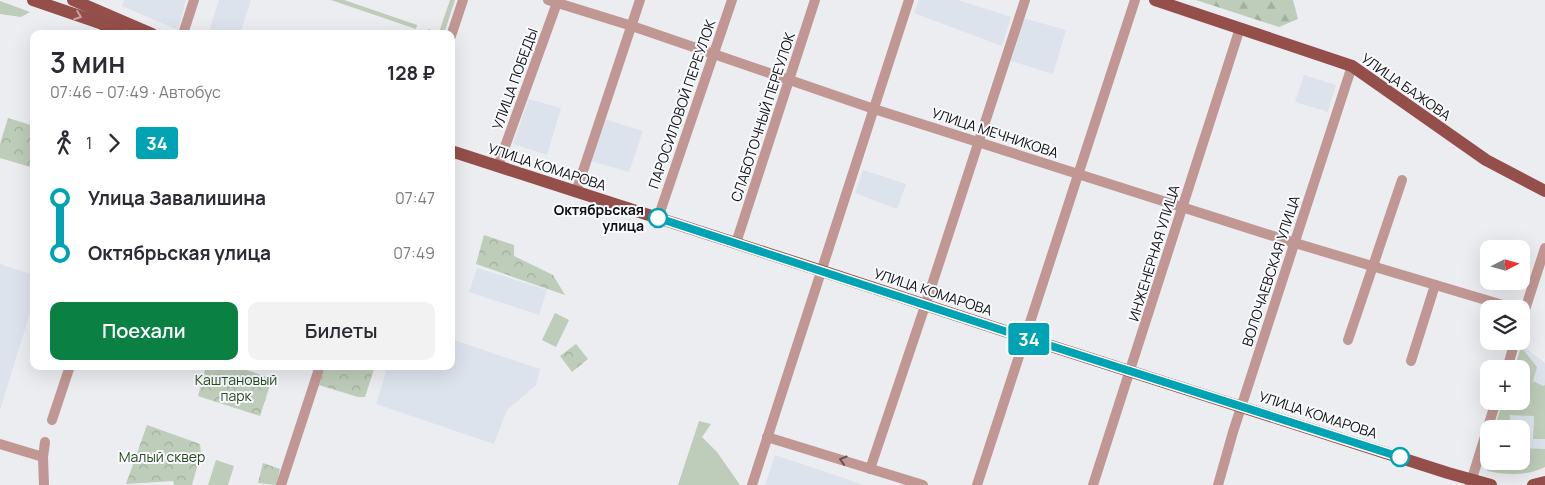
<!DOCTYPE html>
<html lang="ru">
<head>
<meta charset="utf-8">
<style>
  body { margin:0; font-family:Manrope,sans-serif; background:#f2f2f3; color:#2b2b33; height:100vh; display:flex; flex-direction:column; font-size:19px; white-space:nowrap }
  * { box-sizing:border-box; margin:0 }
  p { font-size:16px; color:#7c7c81 }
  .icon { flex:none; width:28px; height:28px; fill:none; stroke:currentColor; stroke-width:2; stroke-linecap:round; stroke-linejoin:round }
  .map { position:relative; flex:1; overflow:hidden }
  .drawer { position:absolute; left:30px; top:30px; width:425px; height:340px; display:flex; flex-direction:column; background:#fff; border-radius:10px; box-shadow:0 5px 20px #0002 }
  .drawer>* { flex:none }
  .badge { padding:0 10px; border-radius:4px; font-size:18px; line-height:32px }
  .needle { width:32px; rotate:84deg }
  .buttons { position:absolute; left:1480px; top:240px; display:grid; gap:10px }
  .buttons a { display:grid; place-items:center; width:50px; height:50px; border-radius:10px; background:#fff; box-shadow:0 5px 20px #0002; font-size:25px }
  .map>.badge { position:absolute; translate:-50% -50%; box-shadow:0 0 0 2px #fff }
  .legs { display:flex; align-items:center; gap:8px; height:55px; padding:0 20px; font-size:16px }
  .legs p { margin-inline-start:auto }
  .overview { display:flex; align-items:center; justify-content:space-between; height:85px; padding:0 20px }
  h1 { font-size:28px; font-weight:600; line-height:38px }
  .button { display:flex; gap:10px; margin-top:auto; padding:10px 20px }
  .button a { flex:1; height:58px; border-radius:10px; background:#0b8043; color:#fff; font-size:20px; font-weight:600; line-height:58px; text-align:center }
  .button a+a { background:#f2f2f3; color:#2b2b33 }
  ul { padding:0 20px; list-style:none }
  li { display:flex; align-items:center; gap:18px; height:55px; font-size:19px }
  li i { display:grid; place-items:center; width:8px; height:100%; margin:0 6px; background:currentColor }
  li i::after { content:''; width:12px; height:12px; margin:-6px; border:4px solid; border-radius:50%; background:#fff }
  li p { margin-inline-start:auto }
  li:first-child i { background:linear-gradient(#0000 50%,currentColor 0) }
  li:last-child i { background:linear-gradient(currentColor 50%,#0000 0) }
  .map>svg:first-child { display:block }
</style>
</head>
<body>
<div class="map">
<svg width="1545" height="485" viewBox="0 0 1545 485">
  <defs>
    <pattern id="forest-firs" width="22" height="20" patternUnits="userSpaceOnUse" patternTransform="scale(1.25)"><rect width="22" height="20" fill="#bdcdb9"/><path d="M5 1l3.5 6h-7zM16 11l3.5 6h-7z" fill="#a1af9e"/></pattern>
    <pattern id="park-crowns" width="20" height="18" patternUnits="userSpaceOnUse" patternTransform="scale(1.25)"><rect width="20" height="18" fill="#bdcdb9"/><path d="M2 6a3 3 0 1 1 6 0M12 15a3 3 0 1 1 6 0" fill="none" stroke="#a1af9e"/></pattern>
  </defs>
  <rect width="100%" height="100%" fill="#ebedf0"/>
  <g fill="#dde3ed">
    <polygon points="124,0 186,0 178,30 122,6"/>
    <polygon points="219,0 251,0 240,34 208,34"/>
    <polygon points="919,0 958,0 1011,17 1002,46 914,13"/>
    <polygon points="1023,18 1066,30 1053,74 1008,60"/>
    <polygon points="1304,75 1336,85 1328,112 1295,102"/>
    <polygon points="529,99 561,108 547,155 513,144"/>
    <polygon points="604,119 643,131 629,172 591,161"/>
    <polygon points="863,170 906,184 897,209 855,193"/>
    <polygon points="0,264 34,275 34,300 0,410"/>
    <polygon points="477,268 547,290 539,315 469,292"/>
    <polygon points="451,339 540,369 536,385 507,410 494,444 376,404 388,366 451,366"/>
    <polygon points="1522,345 1545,363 1545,459 1521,460 1521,429 1498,429 1521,401 1521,369 1515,369"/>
    <polygon points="775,455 864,485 765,485"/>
  </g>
  <g fill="#bdcdb9">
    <polygon points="331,0 344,0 417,25 416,29"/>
    <polygon points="450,0 455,0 444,34 427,33 428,29 439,32"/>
    <polygon points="0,1 30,12 21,17 0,14"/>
    <polygon points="555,313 569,320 556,347 542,340"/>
    <polygon points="1521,347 1537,367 1533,381 1543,386 1545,385 1545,439 1533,439 1534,416 1510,415 1509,429 1494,429 1503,401 1521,401 1521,369 1514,369"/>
    <polygon points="699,421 711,424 702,437 717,452 740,485 678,485"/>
    <path d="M1489,447V461H1521V448L1545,449V467C1528,476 1506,475 1488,471L1483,463Z"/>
    <polygon points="216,460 234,466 228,485 208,485"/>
  </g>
  <polygon fill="url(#forest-firs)" points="1196,0 1293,0 1298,19 1279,27"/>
  <g fill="url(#park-crowns)">
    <polygon points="8,118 34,126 34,168 0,158 0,144"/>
    <polygon points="484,235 514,245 514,256 553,275 565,295 476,264"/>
    <polygon points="576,344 588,359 572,372 560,356"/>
    <polygon points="206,366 238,366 238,367 272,379 260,416 198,396"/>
    <polygon points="325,366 375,366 365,397 358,397 319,385"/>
    <polygon points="147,425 200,444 201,453 192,485 174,485 173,481 126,484"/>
    <polygon points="263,463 280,469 276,485 258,483"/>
  </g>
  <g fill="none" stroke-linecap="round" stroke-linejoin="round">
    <g stroke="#c09793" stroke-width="10">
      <polyline points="548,0 632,26 874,109 1295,243 1516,309"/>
      <polyline points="183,34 194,0"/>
      <polyline points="451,36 463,0"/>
      <polyline points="498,166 558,0"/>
      <polyline points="576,192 640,0"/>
      <polyline points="658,218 732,0"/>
      <polyline points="736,243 815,0"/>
      <polyline points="1521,322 1545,248"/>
      <polyline points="1348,340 1402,180"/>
      <polyline points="1411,361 1435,285"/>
      <polyline points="1507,369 1515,341"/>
      <polyline points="52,420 70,366"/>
      <polyline points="767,437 923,485"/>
      <polyline points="0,444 43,457"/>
      <polyline points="870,469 925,306 1025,0"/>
      <polyline points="44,485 43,457 45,442"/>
      <polyline points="281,485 320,366"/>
      <polyline points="752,485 909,0"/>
      <polyline points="977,485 1135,0"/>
      <polyline points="1093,485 1240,28"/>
      <polyline points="1218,485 1233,432 1352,66"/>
      <polyline points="1470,485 1496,401"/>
    </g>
    <g stroke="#944f4a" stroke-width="12">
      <polyline points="33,0 100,23 123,34"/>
      <polyline points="73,0 152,34"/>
      <polyline points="1155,0 1352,66 1486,160 1545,191"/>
      <polyline points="451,151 822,271 1026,338 1448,473 1491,485"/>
      <polyline points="1533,485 1545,482"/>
    </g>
  </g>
  <defs><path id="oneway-chevron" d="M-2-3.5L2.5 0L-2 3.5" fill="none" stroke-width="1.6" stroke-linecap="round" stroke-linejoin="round" transform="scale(1.25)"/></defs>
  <use stroke="#c6a4a4" href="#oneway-chevron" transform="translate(78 16) rotate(20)"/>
  <use stroke="#685352" href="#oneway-chevron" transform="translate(843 460) rotate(-163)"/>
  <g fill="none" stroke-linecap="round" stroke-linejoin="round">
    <g stroke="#fff" stroke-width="11">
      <polyline id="line-1" points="658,218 1026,338 1400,457"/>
    </g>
    <use href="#line-1" stroke="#00a3b4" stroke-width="8"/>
  </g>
  <g fill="#fff" stroke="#00a3b4" stroke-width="2.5">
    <circle cx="658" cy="218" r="9"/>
    <circle cx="1400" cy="457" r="9"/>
  </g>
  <g text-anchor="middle" stroke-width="4" stroke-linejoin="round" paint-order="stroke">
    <g font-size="14" fill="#0f0f10" stroke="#f8fafe">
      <text transform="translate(515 79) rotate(-70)" y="5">УЛИЦА ПОБЕДЫ</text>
      <text transform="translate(1406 87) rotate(35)" y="5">УЛИЦА БАЖОВА</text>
      <text transform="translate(682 104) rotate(-71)" y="5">ПАРОСИЛОВОЙ ПЕРЕУЛОК</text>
      <text transform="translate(763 117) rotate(-72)" y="5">СЛАБОТОЧНЫЙ ПЕРЕУЛОК</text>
      <text transform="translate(995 133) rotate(18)" y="5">УЛИЦА МЕЧНИКОВА</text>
      <text transform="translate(547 167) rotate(18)" y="5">УЛИЦА КОМАРОВА</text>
      <text transform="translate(1154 253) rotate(-73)" y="5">ИНЖЕНЕРНАЯ УЛИЦА</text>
      <text transform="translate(1271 271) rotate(-72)" y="5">ВОЛОЧАЕВСКАЯ УЛИЦА</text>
      <text transform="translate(933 292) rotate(18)" y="5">УЛИЦА КОМАРОВА</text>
      <text transform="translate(1318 415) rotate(18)" y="5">УЛИЦА КОМАРОВА</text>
    </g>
    <g font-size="14" font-weight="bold" fill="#0f0f10" stroke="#f8fafe" text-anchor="end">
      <text x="644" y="215">Октябрьская<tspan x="644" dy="16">улица</tspan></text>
    </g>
    <g font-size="14" fill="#284b1f" stroke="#f8fafe">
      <text x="236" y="385">Каштановый<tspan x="236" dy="16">парк</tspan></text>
      <text x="162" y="462">Малый сквер</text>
    </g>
  </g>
</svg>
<div class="buttons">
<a><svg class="needle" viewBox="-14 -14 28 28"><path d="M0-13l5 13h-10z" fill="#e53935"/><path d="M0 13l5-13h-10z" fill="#7c7c81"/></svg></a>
<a><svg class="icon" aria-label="layers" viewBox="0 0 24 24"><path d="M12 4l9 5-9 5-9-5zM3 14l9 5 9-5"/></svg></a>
<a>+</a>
<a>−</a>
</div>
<b class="badge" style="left:1029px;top:339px;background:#00a3b4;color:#fff">34</b>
<section class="drawer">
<div class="overview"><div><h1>3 мин</h1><p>07:46 – 07:49 · Автобус</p></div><b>128 ₽</b></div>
<div class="legs"><svg class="icon" aria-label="walk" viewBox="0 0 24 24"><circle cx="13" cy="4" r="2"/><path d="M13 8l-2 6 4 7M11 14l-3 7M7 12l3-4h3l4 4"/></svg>1<svg class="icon" aria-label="forward" viewBox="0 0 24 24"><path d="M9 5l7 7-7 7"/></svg><b class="badge" style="background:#00a3b4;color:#fff">34</b></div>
<ul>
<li><i style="color:#00a3b4"></i><b>Улица Завалишина</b><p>07:47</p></li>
<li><i style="color:#00a3b4"></i><b>Октябрьская улица</b><p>07:49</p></li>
</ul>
<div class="button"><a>Поехали</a><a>Билеты</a></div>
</section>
</div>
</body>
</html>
